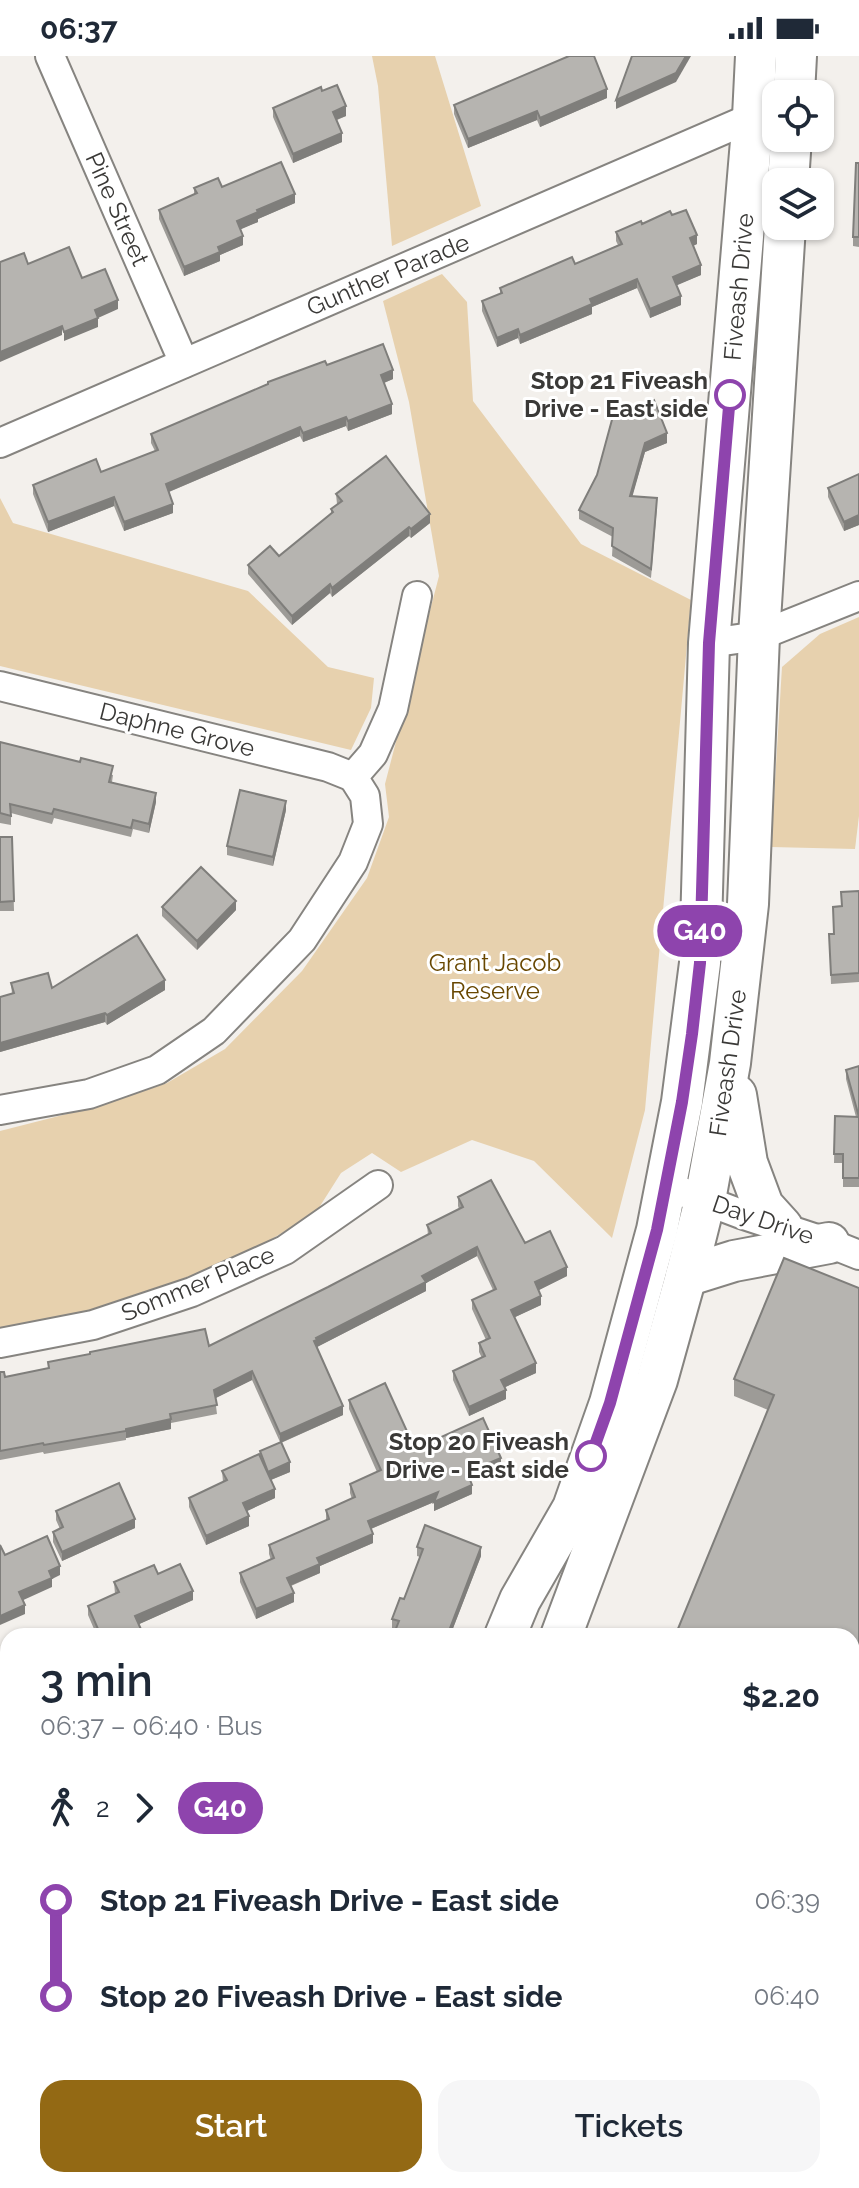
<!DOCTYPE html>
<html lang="en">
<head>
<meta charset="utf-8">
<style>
  body { margin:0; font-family:Raleway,sans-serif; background:#f6f6f7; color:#1f2937; height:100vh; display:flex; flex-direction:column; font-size:30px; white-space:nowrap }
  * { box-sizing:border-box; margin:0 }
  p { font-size:26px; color:#747a83 }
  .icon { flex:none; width:44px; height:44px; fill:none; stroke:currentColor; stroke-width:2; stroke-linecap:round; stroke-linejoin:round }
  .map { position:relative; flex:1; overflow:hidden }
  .drawer { position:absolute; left:0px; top:1572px; width:860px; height:560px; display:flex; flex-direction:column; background:#fff; border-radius:24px 24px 0 0; box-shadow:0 2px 6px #0004 }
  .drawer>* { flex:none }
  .badge { padding:0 16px; border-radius:26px; font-size:28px; line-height:52px }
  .fabs { position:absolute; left:762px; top:24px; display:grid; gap:16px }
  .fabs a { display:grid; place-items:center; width:72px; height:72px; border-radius:16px; background:#fff; box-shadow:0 2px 6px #0004; font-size:40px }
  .map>.badge { position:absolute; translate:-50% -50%; box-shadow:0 0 0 4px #fff }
  .legs { display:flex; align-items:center; gap:12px; height:88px; padding:0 40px; font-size:26px }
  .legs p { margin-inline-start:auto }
  .headline { display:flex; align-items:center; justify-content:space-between; height:136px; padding:0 40px }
  h1 { font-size:44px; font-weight:600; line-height:60px }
  .cta { display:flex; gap:16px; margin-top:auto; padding:16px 40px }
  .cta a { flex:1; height:92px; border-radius:24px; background:#936914; color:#fff; font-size:32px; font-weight:600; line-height:92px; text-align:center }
  .cta a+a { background:#f6f6f7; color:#1f2937 }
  ul { padding:0 40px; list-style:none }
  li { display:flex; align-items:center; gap:28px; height:96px; font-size:30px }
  li i { display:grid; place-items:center; width:12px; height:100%; margin:0 10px; background:currentColor }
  li i::after { content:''; width:20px; height:20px; margin:-10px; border:6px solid; border-radius:50%; background:#fff }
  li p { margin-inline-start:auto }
  li:first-child i { background:linear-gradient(#0000 50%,currentColor 0) }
  li:last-child i { background:linear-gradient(currentColor 50%,#0000 0) }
  .status { display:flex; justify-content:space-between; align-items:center; height:56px; padding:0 40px; background:#fff; direction:ltr }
  .status svg { height:22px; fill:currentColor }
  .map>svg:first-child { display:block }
</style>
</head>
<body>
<div class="status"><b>06:37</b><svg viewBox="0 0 49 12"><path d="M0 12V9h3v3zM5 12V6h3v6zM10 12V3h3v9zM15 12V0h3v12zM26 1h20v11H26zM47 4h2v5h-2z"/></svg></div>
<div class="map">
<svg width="859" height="2132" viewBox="0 0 859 2132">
  <rect width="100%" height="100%" fill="#f3f0ec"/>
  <g fill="#e7d1ae">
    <polygon points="372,0 435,0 481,150 392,190 378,30"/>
    <polygon points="442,218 467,246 473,345 581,488 691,544 645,1054 612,1182 534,1105 472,1084 401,1116 372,1097 341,1117 315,1158 247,1197 120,1248 0,1275 0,1075 106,1048 167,1027 225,993 302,915 367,822 389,761 385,728 439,520 409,346 383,245"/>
    <polygon points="0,442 13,467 248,535 328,611 374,622 371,652 351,694 0,610"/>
    <polygon points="859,561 859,760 855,793 771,791 782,611 820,578"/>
  </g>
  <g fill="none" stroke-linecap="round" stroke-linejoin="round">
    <g stroke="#868480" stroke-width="32">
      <g id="street">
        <polyline points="50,0 184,307"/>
        <polyline points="0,387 776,51"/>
        <polyline points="709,587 759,580 859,540"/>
        <polyline points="0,630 328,711 353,721"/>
        <polyline points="0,1054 89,1038 157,1014 214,975 302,884 353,806 368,768 365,740 353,721 373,698 393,653 417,540"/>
        <polyline points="667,1130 741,1158 829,1187 859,1199"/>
        <polyline points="0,1287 93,1269 192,1236 285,1194 378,1129"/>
        <polyline points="0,1814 8,1811"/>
        <polyline points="852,2089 859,2072"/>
        <polyline points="745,2124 766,2132"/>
        <polyline points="585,2132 588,2124"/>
        <polyline points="835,2132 838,2124"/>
      </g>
    </g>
    <g stroke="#868480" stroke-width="44">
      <g id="secondary">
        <polyline points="794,38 796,0"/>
        <polyline points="788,126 791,82"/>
        <polyline points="736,1039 747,1107 763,1150 782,1171"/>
        <polyline points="686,1220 734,1205 829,1187"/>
        <polyline points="505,1580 520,1544 573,1452 610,1347 657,1174 682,1046 700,907 709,587 753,61 756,0"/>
        <polyline points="561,1580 657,1324 686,1220 705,1144 730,1007 748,848 759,580 785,170"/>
        <polyline points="281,2132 285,2124"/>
        <polyline points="334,2132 338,2124"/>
      </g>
    </g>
    <use href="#street" stroke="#fff" stroke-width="28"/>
    <use href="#secondary" stroke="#fff" stroke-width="40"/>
  </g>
  <g fill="#9d9b97">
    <polygon points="322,35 346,60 337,64 342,86 293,107 273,61 273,52"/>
    <polygon points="607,42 540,71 537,64 468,92 454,58 454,49"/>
    <polygon points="859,107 859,191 853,190 853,181"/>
    <polygon points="222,131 295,147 258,163 258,166 240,173 243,189 220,199 220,205 184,220 159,163 159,154 194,138 194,132"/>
    <polygon points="672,159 697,188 693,190 701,219 676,229 681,249 650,262 637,232 592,251 592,258 520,288 518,282 497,291 482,255 482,245 500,238 500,232 575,208 618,189 616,185 616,176"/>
    <polygon points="327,309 393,323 384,327 392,358 348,375 346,370 303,386 300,380 169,436 173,457 124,475 114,450 48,476 33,438 33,429 101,416 155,395 151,387 151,378"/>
    <polygon points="613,360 667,387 645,396 632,440 657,451 651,522 612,500 613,481 579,463 579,454 597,419"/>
    <polygon points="859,418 859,469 844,475 828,441 828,432"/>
    <polygon points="336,438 430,467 411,482 409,480 332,541 330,537 292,569 248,518 248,509 279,500 331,458 331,453 337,448"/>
    <polygon points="0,686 113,719 112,726 156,746 149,777 133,773 131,781 54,762 52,768 11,757 11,769 0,767"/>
    <polygon points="286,754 273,810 227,799 227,790"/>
    <polygon points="0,781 12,781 14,855 0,855"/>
    <polygon points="859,835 859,926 831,928 829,878 834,878 841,850"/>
    <polygon points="162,851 236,854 197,894 162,860"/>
    <polygon points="11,927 52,932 165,934 107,969 105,966 0,996 0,941 12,938"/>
    <polygon points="859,1010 859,1131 843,1131 843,1107 834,1107 835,1060 856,1061 846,1023 846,1014"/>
    <polygon points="458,1141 525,1187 567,1220 539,1234 541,1249 515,1261 536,1317 505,1331 506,1343 469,1360 453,1324 453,1315 482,1302 479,1296 479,1287 486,1284 472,1253 472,1244 493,1234 477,1200 426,1227 426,1235 317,1291 343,1359 281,1387 290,1416 271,1424 275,1442 246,1455 249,1470 206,1489 189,1451 189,1442 223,1426 222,1415 260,1401 260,1395 280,1386 252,1324 215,1342 217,1358 171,1367 171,1373 126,1382 126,1384 44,1398 43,1396 0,1404 0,1316 5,1321 48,1313 48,1306 209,1290 328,1231 428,1179 427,1169 459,1153 458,1150"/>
    <polygon points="784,1202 859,1232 859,1901 852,1918 852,1580 675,1580 768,1354 734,1340 734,1323"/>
    <polygon points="349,1344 415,1393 501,1411 470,1424 472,1438 434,1455 434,1446 371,1473 373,1487 320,1510 320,1517 291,1530 294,1546 256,1563 240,1526 240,1517 271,1504 269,1498 269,1489 326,1464 326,1454 352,1443 350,1437 350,1428 377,1416 349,1353"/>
    <polygon points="56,1455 135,1472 62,1505 53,1486 53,1476 60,1473 56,1464"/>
    <polygon points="417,1491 481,1500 450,1580 393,1580 396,1573 392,1572 392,1563 404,1543 420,1501 417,1500"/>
    <polygon points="158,1518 193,1544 139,1568 144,1580 97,1580 88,1559 88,1550 115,1538 114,1526"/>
  </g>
  <g fill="#7f7e7b">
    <polygon points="686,0 691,0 676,26 616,53 616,44"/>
    <polygon points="607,33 607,42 540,71 540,62"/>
    <polygon points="346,50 346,60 333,65 333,56"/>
    <polygon points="537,55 537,64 468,92 468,83"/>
    <polygon points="342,77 342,86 293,107 293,98"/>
    <polygon points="295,138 295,147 258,163 258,166 237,175 237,165 257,154"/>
    <polygon points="697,179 697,188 690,191 690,182"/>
    <polygon points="243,180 243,189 220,199 220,205 184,220 184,211 218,191"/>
    <polygon points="701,209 701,219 673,231 673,221"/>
    <polygon points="637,223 637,232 592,251 592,258 520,288 520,279 590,243"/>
    <polygon points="681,240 681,249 650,262 650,253"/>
    <polygon points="118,244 118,253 98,262 98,271 64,285 64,276 95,254"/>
    <polygon points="62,270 62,279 0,306 0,296"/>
    <polygon points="518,273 518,282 497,291 497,282"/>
    <polygon points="393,314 393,323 381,328 381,319"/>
    <polygon points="392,348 392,358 348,375 348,365"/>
    <polygon points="346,361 346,370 303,386 303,377"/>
    <polygon points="300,371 300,380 166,437 166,428"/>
    <polygon points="667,377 667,387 645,396 630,449 630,440 645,387"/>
    <polygon points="114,441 114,450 48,476 48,466"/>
    <polygon points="173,448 173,457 124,475 124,466"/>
    <polygon points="430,458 430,467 411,482 411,473"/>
    <polygon points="859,459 859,469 844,475 844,466"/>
    <polygon points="409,471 409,480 332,541 332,532"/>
    <polygon points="330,528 330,537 292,569 292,560"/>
    <polygon points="156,737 156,746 149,777 149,768"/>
    <polygon points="286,745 286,754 273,810 273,801"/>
    <polygon points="236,845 236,854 197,894 197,885"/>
    <polygon points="165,924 165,934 107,969 107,959"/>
    <polygon points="105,957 105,966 0,996 0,987"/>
    <polygon points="477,1191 477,1200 426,1227 426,1235 317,1291 314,1285 316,1282 422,1220"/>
    <polygon points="567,1211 567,1220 535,1236 535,1226"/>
    <polygon points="541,1240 541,1249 511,1263 511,1254"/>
    <polygon points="536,1307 536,1317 501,1333 501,1324"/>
    <polygon points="252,1315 252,1324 214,1343 214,1334"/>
    <polygon points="506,1334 506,1343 469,1360 469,1351"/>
    <polygon points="343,1350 343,1359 280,1387 280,1378"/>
    <polygon points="171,1363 171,1373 126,1382 126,1373"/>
    <polygon points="501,1402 501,1411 467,1425 467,1416"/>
    <polygon points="290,1406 290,1416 268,1425 268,1416"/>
    <polygon points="472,1429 472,1438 434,1455 434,1446 368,1474 368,1465 438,1436"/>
    <polygon points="275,1433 275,1442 243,1457 243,1447"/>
    <polygon points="249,1460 249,1470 206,1489 206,1480"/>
    <polygon points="135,1463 135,1472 62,1505 62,1496"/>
    <polygon points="373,1478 373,1487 320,1510 320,1517 287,1531 287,1522 317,1502"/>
    <polygon points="481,1491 481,1500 450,1580 447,1580"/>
    <polygon points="60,1510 60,1519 52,1523 52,1531 19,1546 19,1536 49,1515"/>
    <polygon points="193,1535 193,1544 135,1570 135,1560"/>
    <polygon points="294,1537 294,1546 256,1563 256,1553"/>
    <polygon points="25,1549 25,1558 0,1569 0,1560"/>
    <polygon points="8,1774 8,1784 0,1787 0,1778"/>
    <polygon points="859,1884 859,1901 852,1918 852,1902"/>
    <polygon points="8,1887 8,1896 0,1899 0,1890"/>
  </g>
  <g fill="#b6b4b0" stroke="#7f7e7b" stroke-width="2">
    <polygon points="569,0 594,0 607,33 540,62 537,55 468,83 454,49"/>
    <polygon points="632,0 686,0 676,17 616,44"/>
    <polygon points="337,29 346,50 333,56 342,77 293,98 273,52 321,31 322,35"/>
    <polygon points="281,106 295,138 257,154 258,156 237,165 243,180 218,191 220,196 184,211 159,154 197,137 194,132 218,122 222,131"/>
    <polygon points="856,107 859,107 859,181 853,181"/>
    <polygon points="686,154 697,179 690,182 701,209 673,221 681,240 650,253 637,223 590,243 592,248 520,279 518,273 497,282 482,245 502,237 500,232 572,201 575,208 622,188 616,176 641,165 642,168 670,155 672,159"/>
    <polygon points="69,191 82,222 105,213 118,244 95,254 98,262 64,276 62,270 0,296 0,206 24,197 28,208"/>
    <polygon points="383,288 393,314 381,319 392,348 348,365 346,361 303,377 300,371 166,428 173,448 124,466 114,441 48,466 33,429 96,403 101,416 158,394 151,378 268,328 268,326 325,305 327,309"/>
    <polygon points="654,344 667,377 645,387 630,440 657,442 651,513 612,490 613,472 579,454 597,419 613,360"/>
    <polygon points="386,400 430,458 411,473 409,471 332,532 330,528 292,560 248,509 270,490 279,500 333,456 331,453 342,445 336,438"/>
    <polygon points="859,418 859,459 844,466 828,432"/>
    <polygon points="0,686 80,706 81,702 113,710 109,726 156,737 149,768 133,764 131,772 54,753 52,758 10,748 11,760 0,757"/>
    <polygon points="240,734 286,745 273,801 227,790"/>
    <polygon points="0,781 12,781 14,845 0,846"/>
    <polygon points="201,811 236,845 197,885 162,851"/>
    <polygon points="859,835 859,917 831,919 829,878 834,878 833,851 842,850 841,836"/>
    <polygon points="137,879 165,924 107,959 105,957 0,987 0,941 14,937 11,927 48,917 52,932"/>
    <polygon points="859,1010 859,1122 843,1122 843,1098 834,1098 835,1060 859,1061 846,1014"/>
    <polygon points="491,1124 525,1187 550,1175 567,1211 535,1226 541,1240 511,1254 536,1307 501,1324 506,1334 469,1351 453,1315 485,1300 479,1287 490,1282 472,1244 496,1233 477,1191 422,1220 426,1226 316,1282 317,1284 314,1285 343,1350 280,1378 252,1315 214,1334 217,1349 170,1358 171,1363 126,1373 126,1375 44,1389 43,1387 0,1395 0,1316 4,1316 5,1321 49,1312 48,1306 90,1298 90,1296 205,1273 209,1290 328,1231 431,1177 427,1169 463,1151 458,1141"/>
    <polygon points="784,1202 859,1232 859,1884 852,1902 852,1580 675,1580 774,1339 734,1323"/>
    <polygon points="385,1327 415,1393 483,1362 501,1402 467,1416 472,1429 434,1446 438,1436 368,1465 373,1478 317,1502 320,1508 287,1522 294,1537 256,1553 240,1517 274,1502 269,1489 329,1463 326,1454 355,1441 350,1428 381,1414 349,1344"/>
    <polygon points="281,1386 290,1406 268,1416 260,1395"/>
    <polygon points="259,1398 275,1433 243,1447 249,1460 206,1480 189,1442 227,1424 222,1415"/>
    <polygon points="119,1427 135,1463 62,1496 53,1476 63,1471 56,1455"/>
    <polygon points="425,1469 481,1491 447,1580 393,1580 399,1565 392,1563 400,1542 404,1543 423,1493 417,1491"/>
    <polygon points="47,1480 60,1510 49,1515 52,1522 19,1536 25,1549 0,1560 0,1489 5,1499"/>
    <polygon points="180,1508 193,1535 135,1560 144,1580 101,1580 88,1550 119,1536 114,1526 154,1509 158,1518"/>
    <polygon points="223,1575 225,1580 212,1580"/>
    <polygon points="8,1716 8,1762 3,1764 8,1774 0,1778 0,1719"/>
    <polygon points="0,1855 1,1858 8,1855 8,1887 0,1890"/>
    <polygon points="2,1978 8,1993 8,2124 42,2124 45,2132 0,2132 0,1979"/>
    <polygon points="66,2124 88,2124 91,2132 48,2132"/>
  </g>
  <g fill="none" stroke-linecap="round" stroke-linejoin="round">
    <g stroke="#fff" stroke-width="18">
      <polyline id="line-1" points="591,1400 610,1347 657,1174 682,1046 692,978 700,907 709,587 730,339"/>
    </g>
    <use href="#line-1" stroke="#8e44ad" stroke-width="12"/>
  </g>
  <g fill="#fff" stroke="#8e44ad" stroke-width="4">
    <circle cx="730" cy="339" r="14"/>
    <circle cx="591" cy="1400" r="14"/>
  </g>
  <g text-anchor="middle" stroke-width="6" stroke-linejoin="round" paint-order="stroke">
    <g font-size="24" fill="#3a3937" stroke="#fff">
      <text transform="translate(117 153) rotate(66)" y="8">Pine Street</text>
      <text transform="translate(388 219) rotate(-23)" y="8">Gunther Parade</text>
      <text transform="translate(739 231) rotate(-85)" y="8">Fiveash Drive</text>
      <text transform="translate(177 674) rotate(14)" y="8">Daphne Grove</text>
      <text transform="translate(728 1007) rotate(-82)" y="8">Fiveash Drive</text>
      <text transform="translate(763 1164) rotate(19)" y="8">Day Drive</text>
      <text transform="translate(198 1228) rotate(-22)" y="8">Sommer Place</text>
    </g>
    <g font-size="24" font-weight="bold" fill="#3a3937" stroke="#fff" text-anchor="end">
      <text x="708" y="333">Stop 21 Fiveash<tspan x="708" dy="28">Drive - East side</tspan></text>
      <text x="569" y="1394">Stop 20 Fiveash<tspan x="569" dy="28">Drive - East side</tspan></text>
    </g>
    <g font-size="24" fill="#684700" stroke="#fff">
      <text x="495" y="915">Grant Jacob<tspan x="495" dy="28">Reserve</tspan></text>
    </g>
  </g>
</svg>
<div class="fabs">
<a><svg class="icon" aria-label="locate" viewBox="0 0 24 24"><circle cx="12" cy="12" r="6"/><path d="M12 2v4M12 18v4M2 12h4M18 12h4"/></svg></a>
<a><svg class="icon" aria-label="layers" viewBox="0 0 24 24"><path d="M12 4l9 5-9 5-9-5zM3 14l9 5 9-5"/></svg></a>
</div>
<b class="badge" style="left:700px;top:875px;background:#8e44ad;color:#fff">G40</b>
<section class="drawer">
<div class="headline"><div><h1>3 min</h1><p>06:37 – 06:40 · Bus</p></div><b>$2.20</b></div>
<div class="legs"><svg class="icon" aria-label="walk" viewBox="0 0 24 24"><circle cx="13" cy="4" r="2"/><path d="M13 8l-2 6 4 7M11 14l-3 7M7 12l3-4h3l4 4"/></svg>2<svg class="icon" aria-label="forward" viewBox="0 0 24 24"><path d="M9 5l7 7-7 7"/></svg><b class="badge" style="background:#8e44ad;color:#fff">G40</b></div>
<ul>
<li><i style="color:#8e44ad"></i><b>Stop 21 Fiveash Drive - East side</b><p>06:39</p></li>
<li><i style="color:#8e44ad"></i><b>Stop 20 Fiveash Drive - East side</b><p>06:40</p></li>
</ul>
<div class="cta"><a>Start</a><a>Tickets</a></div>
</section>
</div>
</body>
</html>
